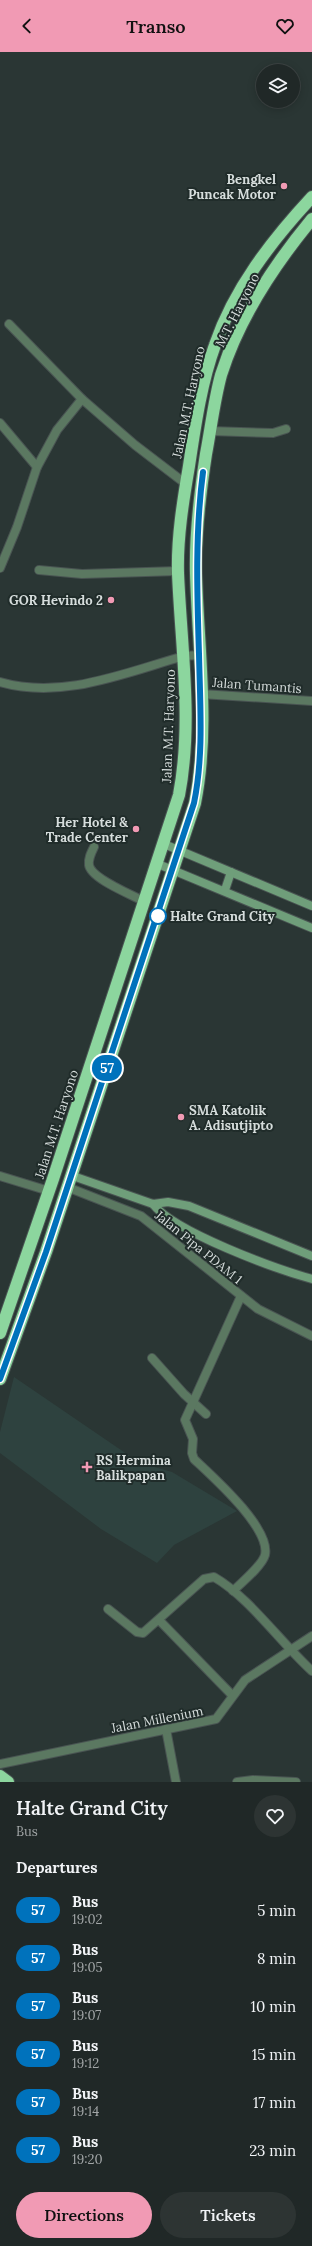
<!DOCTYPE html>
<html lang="en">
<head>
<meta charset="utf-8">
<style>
  body { margin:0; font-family:Lora,serif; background:#2d3433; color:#f1f3f6; height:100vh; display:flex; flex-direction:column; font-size:15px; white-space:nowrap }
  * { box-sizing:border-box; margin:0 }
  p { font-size:13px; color:#a2a6a7 }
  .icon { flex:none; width:22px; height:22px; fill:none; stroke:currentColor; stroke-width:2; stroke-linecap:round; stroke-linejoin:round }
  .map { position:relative; height:1730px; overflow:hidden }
  .panel { display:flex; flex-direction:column; background:#202827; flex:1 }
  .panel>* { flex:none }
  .badge { padding:0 8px; border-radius:13px; font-size:14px; line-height:26px }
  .tools { position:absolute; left:256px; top:12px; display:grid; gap:8px }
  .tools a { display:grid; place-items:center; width:44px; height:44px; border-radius:50%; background:#202827; box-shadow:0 2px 10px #0003,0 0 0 1px #3d4444; font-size:20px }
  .map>.badge { position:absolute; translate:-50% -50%; box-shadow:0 0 0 2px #fff }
  h2 { padding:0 16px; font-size:15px; line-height:36px }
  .round { display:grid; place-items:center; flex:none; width:42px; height:42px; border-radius:21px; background:#2d3433 }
  .summary { display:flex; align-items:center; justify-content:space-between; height:68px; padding:0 16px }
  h1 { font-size:19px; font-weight:600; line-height:30px }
  .primary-button { display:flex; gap:8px; margin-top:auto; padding:8px 16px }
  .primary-button a { flex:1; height:46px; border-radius:24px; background:#f19ab4; color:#111; font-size:16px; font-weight:600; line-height:46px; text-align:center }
  .primary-button a+a { background:#2d3433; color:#f1f3f6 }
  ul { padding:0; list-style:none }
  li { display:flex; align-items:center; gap:12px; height:48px; padding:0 16px }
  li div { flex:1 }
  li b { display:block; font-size:15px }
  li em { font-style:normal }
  li .badge { min-width:44px; font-weight:700; text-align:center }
  header { display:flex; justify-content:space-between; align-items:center; height:52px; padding:0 16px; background:#f19ab4; color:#111; font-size:18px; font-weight:600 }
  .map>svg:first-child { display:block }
</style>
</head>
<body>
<header><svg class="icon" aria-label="back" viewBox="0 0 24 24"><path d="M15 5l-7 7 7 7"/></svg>Transo<svg class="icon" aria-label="heart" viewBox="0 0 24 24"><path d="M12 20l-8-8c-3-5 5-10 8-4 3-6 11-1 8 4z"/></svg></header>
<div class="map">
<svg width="312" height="1730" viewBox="0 0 312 1730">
  <rect width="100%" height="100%" fill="#2a3634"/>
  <polygon fill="#2e423f" points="14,1325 140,1411 172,1420 237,1459 174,1493 157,1511 101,1477 0,1401 0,1380"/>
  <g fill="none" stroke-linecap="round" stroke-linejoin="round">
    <g stroke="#495452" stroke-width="10">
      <g id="street">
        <polyline points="9,272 82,347 135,393 186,432"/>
        <polyline points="0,371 37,415"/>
        <polyline points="210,379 273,381 286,377"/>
        <polyline points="0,516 17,475 37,415 57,378 82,347"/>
        <polyline points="39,518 82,522 178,519"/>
        <path d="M0,630C62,648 124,621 184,604L199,603"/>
        <polyline points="201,642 312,649"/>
        <path d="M94,795C91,801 88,807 89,813C91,827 133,843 145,850"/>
        <polyline points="0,1124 49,1139"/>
        <polyline points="67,1135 141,1164 258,1257 312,1284"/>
        <polyline points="152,1306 184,1342 206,1362"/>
        <path d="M233,1539C241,1531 262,1514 265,1503C271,1476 212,1424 194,1407L192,1401L193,1387L185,1368L241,1244"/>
        <path d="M108,1557L137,1580L143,1581L204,1527L214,1525C249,1545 281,1591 312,1619"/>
        <polyline points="159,1568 232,1643"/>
        <polyline points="166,1677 176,1730"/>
        <polyline points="0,1712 216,1667 245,1628 312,1584"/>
        <polyline points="237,1730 253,1728 296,1730"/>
      </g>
    </g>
    <g stroke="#495452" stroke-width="10">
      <g id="secondary">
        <polyline points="164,792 312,854"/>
        <polyline points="158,812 312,876"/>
        <polyline points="225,838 231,820"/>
        <polyline points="70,1123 153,1152 168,1150 189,1154 312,1204"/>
        <path d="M153,1152C174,1180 276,1217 312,1227"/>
      </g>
    </g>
    <g stroke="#495452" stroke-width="14">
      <g id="highway">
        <path d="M0,1281L53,1127L179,743C193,670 181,595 178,521C177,486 183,449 189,414C195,374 201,331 215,293C234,237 272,188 312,145"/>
        <path d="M0,1327L46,1200L195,751C210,676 198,597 196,521C195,481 200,441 206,402C211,376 214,349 221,323C239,266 274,213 312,167"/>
        <polyline points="0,1724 8,1730"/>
      </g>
    </g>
    <use href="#street" stroke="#5b7861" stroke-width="8"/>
    <use href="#secondary" stroke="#6f9e7a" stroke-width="8"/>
    <use href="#highway" stroke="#8cd69e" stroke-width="12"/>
  </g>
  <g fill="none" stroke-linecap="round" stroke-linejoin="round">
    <g stroke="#fff" stroke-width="9">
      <path id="line" d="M0,1327L46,1200L194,751C204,702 200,652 199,602C197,541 195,481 203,420"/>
    </g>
    <use href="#line" stroke="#0072bc" stroke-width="6"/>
  </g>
  <g fill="#f19ab4" stroke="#202c2a" stroke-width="1.5">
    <circle cx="284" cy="134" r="4"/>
    <circle cx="111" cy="548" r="4"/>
    <circle cx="136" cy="777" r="4"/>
    <circle cx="181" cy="1065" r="4"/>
    <path d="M85 1409h4v4h4v4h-4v4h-4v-4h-4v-4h4z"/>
  </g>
  <circle fill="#fff" stroke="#0072bc" stroke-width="2" cx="158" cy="864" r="8"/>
  <g text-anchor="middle" stroke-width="4" stroke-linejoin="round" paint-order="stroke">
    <g font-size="13" font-weight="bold" fill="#d6dddc" stroke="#202c2a" text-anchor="end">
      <text x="276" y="132">Bengkel<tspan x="276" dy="15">Puncak Motor</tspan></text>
      <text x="103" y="553">GOR Hevindo 2</text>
      <text x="128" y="775">Her Hotel &amp;<tspan x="128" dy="15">Trade Center</tspan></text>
      <text x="189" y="1063" text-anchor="start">SMA Katolik<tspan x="189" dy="15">A. Adisutjipto</tspan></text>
      <text x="96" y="1413" text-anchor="start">RS Hermina<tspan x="96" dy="15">Balikpapan</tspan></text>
    </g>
    <g font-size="13" fill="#d6dddc" stroke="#202c2a">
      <text transform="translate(237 258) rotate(-63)" y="5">M.T. Haryono</text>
      <text transform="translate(188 350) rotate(-78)" y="5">Jalan M.T. Haryono</text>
      <text transform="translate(257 633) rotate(4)" y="5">Jalan Tumantis</text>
      <text transform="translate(168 674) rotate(-88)" y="5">Jalan M.T. Haryono</text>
      <text transform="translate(56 1072) rotate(-72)" y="5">Jalan M.T. Haryono</text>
      <text transform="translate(199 1195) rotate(39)" y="5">Jalan Pipa PDAM 1</text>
      <text transform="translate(157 1667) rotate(-11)" y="5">Jalan Millenium</text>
    </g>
    <g font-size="13" font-weight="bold" fill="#d6dddc" stroke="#202c2a" text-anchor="start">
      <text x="170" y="869">Halte Grand City</text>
    </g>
  </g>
</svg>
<div class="tools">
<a><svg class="icon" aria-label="layers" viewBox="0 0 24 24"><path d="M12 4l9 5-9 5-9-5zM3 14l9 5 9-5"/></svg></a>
</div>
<b class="badge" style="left:107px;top:1016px;background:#0072bc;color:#fff">57</b>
</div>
<section class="panel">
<div class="summary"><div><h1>Halte Grand City</h1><p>Bus</p></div><a class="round"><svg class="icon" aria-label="heart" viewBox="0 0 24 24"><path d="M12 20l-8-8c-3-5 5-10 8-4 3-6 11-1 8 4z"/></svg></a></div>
<h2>Departures</h2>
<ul>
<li><span class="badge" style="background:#0072bc;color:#fff">57</span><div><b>Bus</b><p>19:02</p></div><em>5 min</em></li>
<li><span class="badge" style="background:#0072bc;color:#fff">57</span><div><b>Bus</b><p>19:05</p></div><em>8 min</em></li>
<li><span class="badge" style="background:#0072bc;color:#fff">57</span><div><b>Bus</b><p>19:07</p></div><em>10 min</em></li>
<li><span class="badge" style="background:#0072bc;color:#fff">57</span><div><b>Bus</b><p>19:12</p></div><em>15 min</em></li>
<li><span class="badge" style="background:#0072bc;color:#fff">57</span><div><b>Bus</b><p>19:14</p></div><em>17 min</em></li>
<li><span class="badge" style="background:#0072bc;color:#fff">57</span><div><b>Bus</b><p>19:20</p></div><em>23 min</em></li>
</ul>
<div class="primary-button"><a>Directions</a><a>Tickets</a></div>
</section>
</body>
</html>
